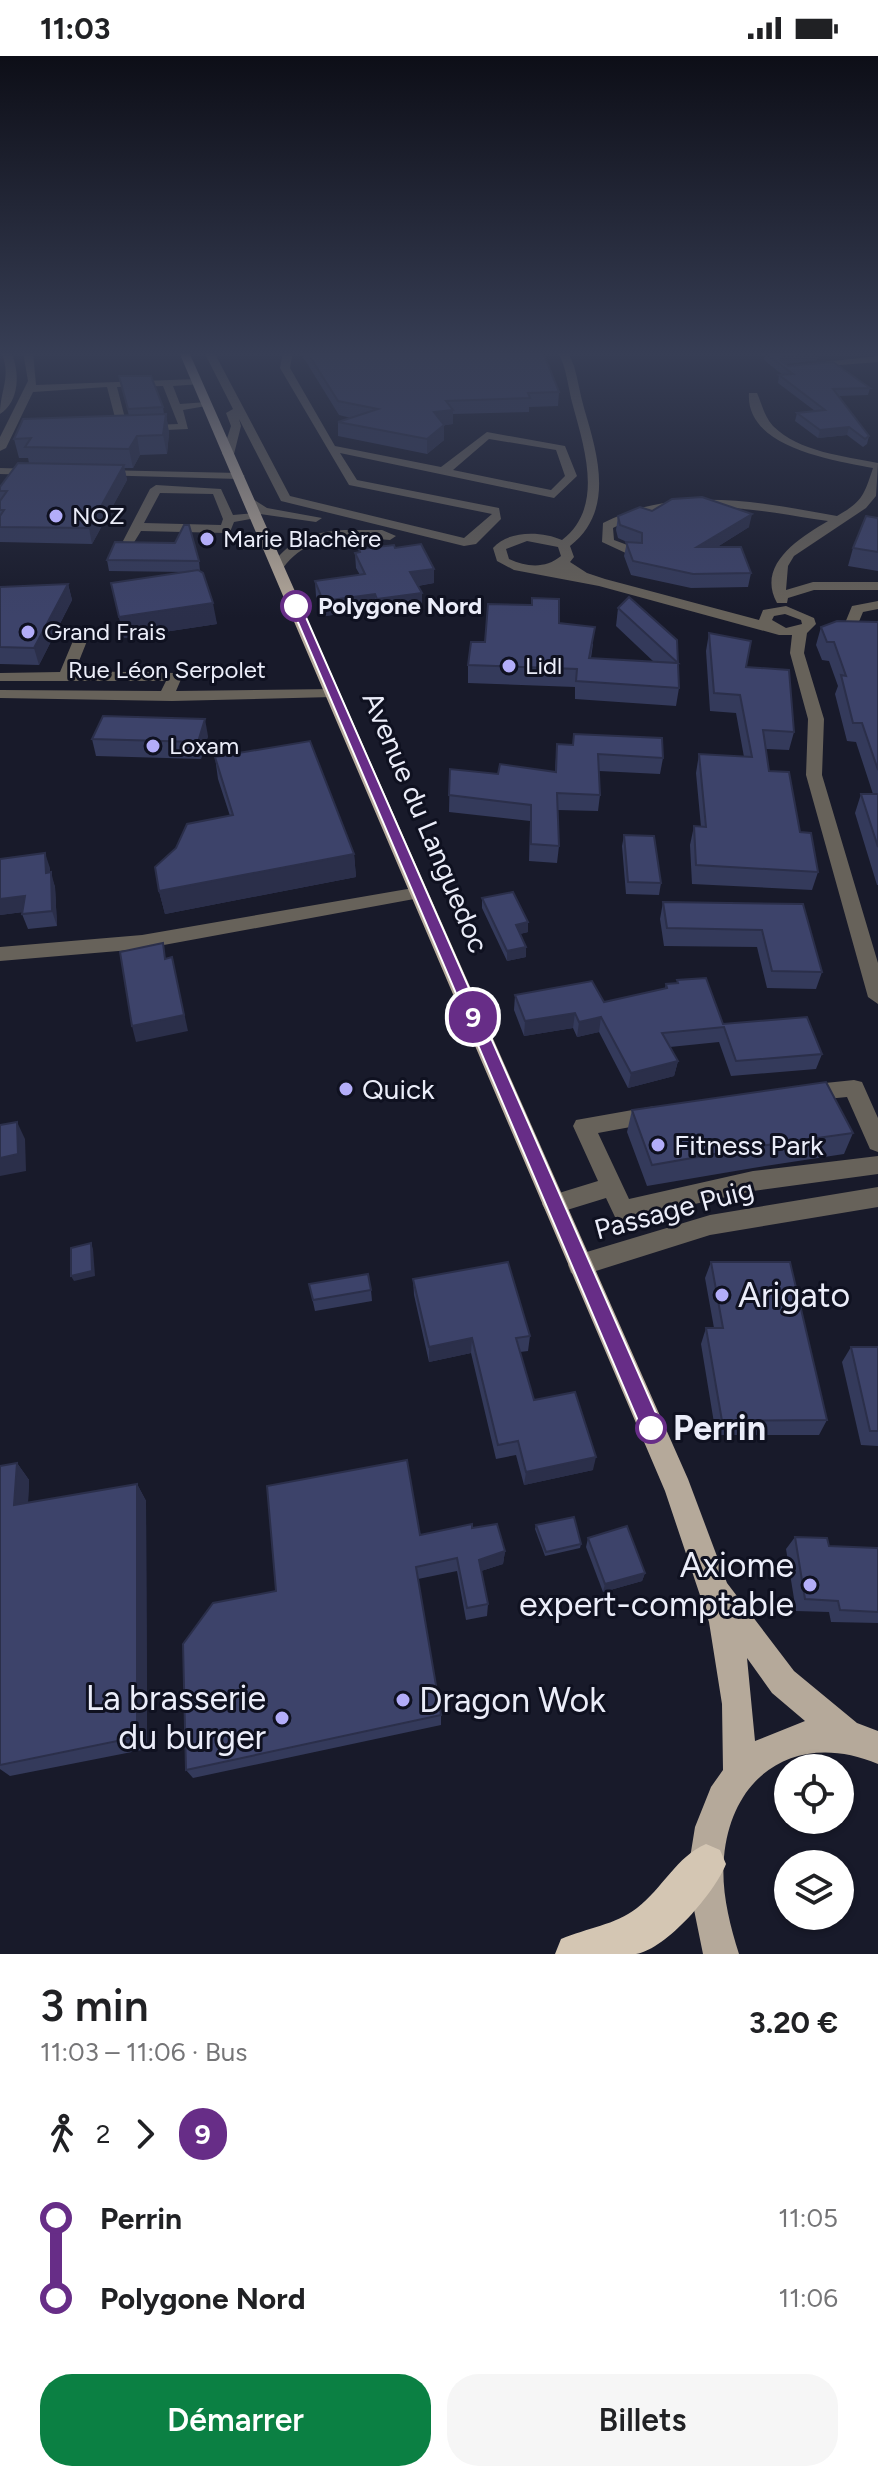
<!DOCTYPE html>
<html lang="fr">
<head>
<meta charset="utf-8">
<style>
  body { margin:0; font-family:Figtree,sans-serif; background:#f6f6f6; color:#202124; height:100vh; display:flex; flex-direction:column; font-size:30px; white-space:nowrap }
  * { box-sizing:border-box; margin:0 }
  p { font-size:26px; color:#757577 }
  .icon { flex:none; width:44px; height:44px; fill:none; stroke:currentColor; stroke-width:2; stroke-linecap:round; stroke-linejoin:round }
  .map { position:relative; height:1898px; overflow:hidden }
  .sheet { display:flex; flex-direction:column; background:#fff; flex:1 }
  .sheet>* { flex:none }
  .badge { padding:0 16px; border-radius:26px; font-size:28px; line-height:52px }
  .controls { position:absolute; left:774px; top:1698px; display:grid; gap:16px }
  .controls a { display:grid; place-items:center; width:80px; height:80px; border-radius:50%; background:#fff; box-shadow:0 2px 6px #0004; font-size:40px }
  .map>.badge { position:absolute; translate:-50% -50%; box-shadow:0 0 0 4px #fff }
  .legs { display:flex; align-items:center; gap:12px; height:88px; padding:0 40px; font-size:26px }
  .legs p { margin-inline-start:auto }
  .overview { display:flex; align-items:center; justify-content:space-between; height:136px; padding:0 40px }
  h1 { font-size:44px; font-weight:600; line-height:60px }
  .action { display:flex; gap:16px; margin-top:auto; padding:16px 40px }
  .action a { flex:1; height:92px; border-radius:32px; background:#0b8043; color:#fff; font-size:32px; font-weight:600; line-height:92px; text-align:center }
  .action a+a { background:#f6f6f6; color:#202124 }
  ul { padding:0 40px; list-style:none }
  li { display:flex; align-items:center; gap:28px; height:80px; font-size:30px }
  li i { display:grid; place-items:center; width:12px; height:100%; margin:0 10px; background:currentColor }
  li i::after { content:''; width:20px; height:20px; margin:-10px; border:6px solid; border-radius:50%; background:#fff }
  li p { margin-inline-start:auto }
  li:first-child i { background:linear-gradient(#0000 50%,currentColor 0) }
  li:last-child i { background:linear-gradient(currentColor 50%,#0000 0) }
  .status { display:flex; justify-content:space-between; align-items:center; height:56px; padding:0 40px; background:#fff; direction:ltr }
  .status svg { height:22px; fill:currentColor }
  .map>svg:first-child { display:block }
</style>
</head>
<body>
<div class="status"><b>11:03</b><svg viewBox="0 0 49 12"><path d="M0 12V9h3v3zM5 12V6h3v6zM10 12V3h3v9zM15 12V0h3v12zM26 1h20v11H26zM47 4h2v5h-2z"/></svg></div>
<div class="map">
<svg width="878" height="1898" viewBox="0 0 878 1898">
  <rect width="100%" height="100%" fill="#181a2a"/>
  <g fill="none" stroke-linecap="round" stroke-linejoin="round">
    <g fill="#67625a" fill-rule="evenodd">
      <path d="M1,296H11C20,316 20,345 0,358C0,334 12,320 1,296Z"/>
      <path d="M23,296H33L36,329L197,323L201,328L173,330L180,348L207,346L212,349L183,354L188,373L123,376L118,373L107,331L33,336L6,392L0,395V381L28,325ZM163,330L178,368L127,370L117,331Z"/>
      <path d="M204,296H214L290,440L464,482L492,458L349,429L280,312L283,296H293L290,312L335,390L441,411L487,376L565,390L577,420L554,442L340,397L357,424L499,452L501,463L476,488L464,490L281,445L239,363L241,370L234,398L228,401L222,398L231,370L226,357L233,353ZM489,383L556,394L565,420L551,434L453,414Z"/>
      <path d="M558,296H568L574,310C578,324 580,338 584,352C598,399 615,455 570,490L574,501L570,506L587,517L605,523L759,564L763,554L786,550L814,562L816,568L807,577L804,597L824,663L822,719L878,907V948L868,941L806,719L808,663L790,597L792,579H779L599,530L514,514L497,505L493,492C508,474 542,475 562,484C604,452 585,394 573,350C568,332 567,313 558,296ZM527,485L558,491L561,500C545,513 527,511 509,503L506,493ZM785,558L801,564L802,568L786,572L772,564L774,560Z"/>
      <polygon points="878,300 878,306 802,312 797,309"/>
      <path d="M749,337H757C762,348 764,360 773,370C799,396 844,400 878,407L876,440L866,452L794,500L788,510L786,534L813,526H878V534H814L788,542L787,547H777C756,509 799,482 828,465L814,463C747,452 675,439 613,472L614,484L638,493V499H630L602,486L603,467C676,429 760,446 837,460C863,445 864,439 873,412C834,404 745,392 749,337Z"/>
      <polygon points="0,412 36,413 42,416 36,419 0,418"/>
      <polygon points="100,414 239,417 245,420 239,423 96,419 94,417"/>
      <path d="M156,429L221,433L233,459L255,457L261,461L234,466L230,476L226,477L141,475L133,488H125L123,485L150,433ZM160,437L213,438L223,463L221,469L144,467Z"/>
      <polygon points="248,440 267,452 322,462 316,466 260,458 242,444"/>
      <path d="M344,474H382L396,480L390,484C350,481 309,476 283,512L272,509C290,483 313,476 344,474Z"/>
      <polygon points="878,545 878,553 863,556 855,575 845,575 843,572 852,550"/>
      <polygon points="82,576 89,580 75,615 175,617 182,621 176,635 333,633 340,637 333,641 172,645 0,642 0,634 161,635 166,625 0,625 0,617 60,616 75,580"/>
      <polygon points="419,831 428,837 425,841 142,893 0,905 0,891 142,879"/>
      <polygon points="854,1024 862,1026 878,1062 878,1096 870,1093 847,1041 806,1045 798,1043 795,1037 798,1031 806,1029"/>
      <polygon points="655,1050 663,1053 666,1059 663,1065 598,1077 629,1143 753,1115 878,1100 878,1118 753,1135 623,1164 615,1161 606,1142 554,1158 546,1155 542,1148 546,1141 598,1125 573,1070 576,1064"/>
      <polygon points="878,1131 878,1151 710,1179 580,1220 571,1217 568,1209 571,1201 580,1198 710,1159"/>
    </g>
    <path fill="#b5a99a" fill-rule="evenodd" d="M179,296H189L688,1423L727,1527L794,1615L857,1667L878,1675V1708C800,1675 732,1715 724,1801C721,1834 729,1866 739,1898H703L690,1834V1802L695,1771L711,1731L723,1714L722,1648L709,1566L665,1435ZM747,1602L772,1637L805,1665L755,1685Z"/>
    <path fill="#d4c6b3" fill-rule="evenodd" d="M706,1788L720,1794L726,1808C715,1836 667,1893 636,1898C610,1898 581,1898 555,1898L561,1883C587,1872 615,1869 637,1852C662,1833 677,1800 706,1788Z"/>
  </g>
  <g fill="#343a5b">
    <polygon points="300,296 543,296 559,336 558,350 529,351 529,356 453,358 453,368 444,369 444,384 427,398 338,380 338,366 351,362 339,359"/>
    <polygon points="765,297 819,297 817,304 785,308 788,310 870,332 868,339 839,340 869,380 867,388 863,391 847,379 818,382 795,365 797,357 815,355 778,327 779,319 783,319 764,304"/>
    <polygon points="119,320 163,351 164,358 166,358 169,377 167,398 140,399 133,412 124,412 127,424 92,488 0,486 0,431 29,407 28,402 19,402 14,383 129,360"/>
    <polygon points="652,455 749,471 717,491 751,517 748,531 691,532 631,519 624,500 627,486 618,482 616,474 618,460"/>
    <polygon points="878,462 878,515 848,510 853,492"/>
    <polygon points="395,492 434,513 434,527 418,530 422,551 378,557 376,553 325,560 316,540 315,525 360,519 356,512 355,497 359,497 359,493"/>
    <polygon points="107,504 199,505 200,515 217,568 124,582 111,527 186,516 109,515"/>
    <polygon points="68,528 72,544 39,609 0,608 0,531"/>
    <polygon points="618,552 677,584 679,632 676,650 575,643 575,631 468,627 468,609 485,586 559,567 593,588 591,602 654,606 616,570"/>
    <polygon points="878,566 878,829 877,829 855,757 861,738 873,738 856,686 847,685 835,638 838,630 829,605 822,604 816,589 821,571"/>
    <polygon points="709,577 746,611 794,676 789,694 766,693 769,715 818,816 812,834 692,828 690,789 694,770 701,771 696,717 699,698 744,701 736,657 710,655 706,595"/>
    <polygon points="208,680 201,703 96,700 92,683"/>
    <polygon points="557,688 663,702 660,718 599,715 600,739 598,755 558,754 559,790 557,807 529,805 530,765 449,756 450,713 498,718 555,715"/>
    <polygon points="215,701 354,798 356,821 165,858 159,835 230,760 218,723"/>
    <polygon points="624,779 661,827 659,839 626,838 622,790"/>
    <polygon points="0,803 50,812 50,817 55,831 57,870 28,873 22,858 23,856 0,859"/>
    <polygon points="482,842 528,876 520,878 526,891 526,901 507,905 482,852"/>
    <polygon points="663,846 803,848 822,916 816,933 767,932 757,891 664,890 660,863"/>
    <polygon points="677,924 723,968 822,998 816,1013 731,1020 719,986 670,991 678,1005 674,1020 628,1032 599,976 577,981 573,972 524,980 514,954 515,939 604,946 665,932 666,928 677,927"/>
    <polygon points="632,1054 853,1077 844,1098 753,1112 647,1130 627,1076"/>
    <polygon points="711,1206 827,1364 819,1379 716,1379 701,1288 706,1272 714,1272 705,1222"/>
    <polygon points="413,1223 530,1280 528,1295 520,1296 534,1344 593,1414 524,1429 516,1399 496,1403 471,1297 429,1306 414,1239"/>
    <polygon points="309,1228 371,1234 372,1245 315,1255"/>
    <polygon points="851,1291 878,1291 878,1390 861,1389 842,1306"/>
    <polygon points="17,1407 29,1424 28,1447 137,1428 146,1445 147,1693 10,1720 0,1713 0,1410"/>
    <polygon points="536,1469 581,1488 580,1492 545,1500 535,1473"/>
    <polygon points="472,1472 505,1495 503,1508 481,1515 488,1548 487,1560 466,1564 457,1515 418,1523 441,1659 441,1669 193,1722 186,1714 276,1535 420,1479"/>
    <polygon points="795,1481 829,1490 878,1492 878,1567 831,1566 829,1556 796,1555 786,1493"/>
    <polygon points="588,1482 645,1517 642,1525 603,1536 586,1491"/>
  </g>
  <g fill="#2b2f4a">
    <polygon points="819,297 817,304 780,308 780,304 782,301"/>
    <polygon points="453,354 453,368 444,369 444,384 427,398 427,383 434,356"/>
    <polygon points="166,358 169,377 167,398 163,379"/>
    <polygon points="849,371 847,379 818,382 820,374"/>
    <polygon points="137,380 140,399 133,412 129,393"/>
    <polygon points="124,409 127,424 92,488 89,472"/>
    <polygon points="752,458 749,471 695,505 697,491"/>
    <polygon points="434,513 434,527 410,531 410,516"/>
    <polygon points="68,528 72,544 39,609 34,592"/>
    <polygon points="422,537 422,551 378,557 377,543"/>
    <polygon points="375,538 376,553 325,560 323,545"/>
    <polygon points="213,547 217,568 124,582 119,561"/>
    <polygon points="205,663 208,680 201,703 198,686"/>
    <polygon points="45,797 50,812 50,832 46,817"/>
    <polygon points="354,798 356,821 165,858 159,835"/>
    <polygon points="51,816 55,831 57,870 52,855"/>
    <polygon points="25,840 30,855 0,859 0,843"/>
    <polygon points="528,866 528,876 515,879 516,869"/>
    <polygon points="526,891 526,901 507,905 507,895"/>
    <polygon points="172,901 188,975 136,986 132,970"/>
    <polygon points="575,957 573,972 524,980 525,965"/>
    <polygon points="601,961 599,976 577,981 579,966"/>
    <polygon points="678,1005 674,1020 628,1032 631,1017"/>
    <polygon points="17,1066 25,1083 26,1115 0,1120 0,1102"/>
    <polygon points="91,1187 93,1193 95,1220 74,1225 71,1220"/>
    <polygon points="472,1282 471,1297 429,1306 429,1291"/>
    <polygon points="596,1401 593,1414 524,1429 526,1416"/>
    <polygon points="17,1407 29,1424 27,1466 14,1449"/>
    <polygon points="137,1428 146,1445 147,1693 137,1681"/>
    <polygon points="505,1495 503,1508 478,1516 479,1504"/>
    <polygon points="645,1517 642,1525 603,1536 605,1528"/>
  </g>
  <g fill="#3d436a" stroke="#2b2f4a" stroke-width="2">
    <polygon points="307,296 543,296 559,336 528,337 530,342 446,345 453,354 434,356 444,369 427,383 338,366 378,353 338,345"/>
    <polygon points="775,296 818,296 782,301 780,304 788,310 833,306 870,332 833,333 869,380 865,383 849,371 820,374 797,357 825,354 779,319 793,318 765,297"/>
    <polygon points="119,320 151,320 163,351 128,353"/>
    <polygon points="166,358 163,379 137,380 129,393 25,391 31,382 14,383 23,363"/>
    <polygon points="18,407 124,409 89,472 0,471 0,460 4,454 0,454 0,445 7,435 0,435 0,431"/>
    <polygon points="702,441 752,458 697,491 741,491 751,517 693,518 633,505 626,486 642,487 642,477 620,469 618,460 640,451 652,455 672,443"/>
    <polygon points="866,460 878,462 878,496 853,492"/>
    <polygon points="184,469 189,469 199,505 107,504 115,486 175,487"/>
    <polygon points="421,488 434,513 410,516 422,537 377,543 375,538 323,545 315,525 365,518 355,497 360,496 359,493 394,489 395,492"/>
    <polygon points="198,514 203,517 213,547 119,561 111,527"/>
    <polygon points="68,528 34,592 0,591 0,531"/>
    <polygon points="629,541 677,584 679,632 576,625 577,613 468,609 471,586 485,586 488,548 532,549 532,542 559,543 559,567 595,571 589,602 678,607 618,552"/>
    <polygon points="837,565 878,566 878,714 862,667 853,667 841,619 846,620 834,586 827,586 821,571"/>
    <polygon points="709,577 751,585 746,611 789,614 794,676 763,674 769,715 789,716 800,776 811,777 818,816 696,809 694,770 706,771 699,698 752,701 740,639 714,637"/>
    <polygon points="103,660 205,663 198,686 92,683"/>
    <polygon points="574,678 662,682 663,702 598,698 600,739 557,737 559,790 531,788 531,749 449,739 450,713 498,718 500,708 556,716 557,688 573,689"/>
    <polygon points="310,685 354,798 159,835 155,811 176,792 187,768 233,759 215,701"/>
    <polygon points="861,738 878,738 878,791"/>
    <polygon points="624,779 654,780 661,827 628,826"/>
    <polygon points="45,797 46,817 51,816 52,855 22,858 25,840 0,843 0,803"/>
    <polygon points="513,836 528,866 516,869 526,891 507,895 482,842"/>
    <polygon points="663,846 803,848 822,916 772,915 762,874 667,872"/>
    <polygon points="163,887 165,903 172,901 184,959 132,970 120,896"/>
    <polygon points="706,922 723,968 807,961 822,998 736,1005 724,971 662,977 678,1005 631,1017 601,961 579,966 575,957 525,965 515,939 592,925 604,946 667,932 666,928 678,927 677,924"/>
    <polygon points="826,1026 853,1077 760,1090 652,1109 632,1054"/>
    <polygon points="17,1066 18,1098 0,1102 0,1069"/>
    <polygon points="91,1187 92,1215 71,1220 71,1192"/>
    <polygon points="508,1206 530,1280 516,1282 534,1344 575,1336 596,1401 526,1416 518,1385 498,1389 472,1282 429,1291 413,1223"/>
    <polygon points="711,1206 790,1206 827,1364 722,1365 706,1272 723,1272"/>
    <polygon points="368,1218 371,1234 313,1244 309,1228"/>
    <polygon points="851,1291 878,1291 878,1375 870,1375"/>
    <polygon points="407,1404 420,1479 472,1468 472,1472 497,1468 505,1495 479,1504 488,1548 467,1552 457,1502 416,1511 441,1659 186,1714 183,1588 213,1547 276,1535 267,1430"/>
    <polygon points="17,1407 14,1449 137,1428 137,1681 0,1709 0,1410"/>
    <polygon points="574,1461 581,1488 546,1496 536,1469"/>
    <polygon points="627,1470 645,1517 605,1528 588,1482"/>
    <polygon points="795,1481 827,1482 829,1490 878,1492 878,1556 840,1554 838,1545 805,1543"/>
  </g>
  <linearGradient id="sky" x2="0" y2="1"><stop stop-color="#0d0e17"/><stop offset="0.53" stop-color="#373e55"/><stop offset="1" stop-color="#373e55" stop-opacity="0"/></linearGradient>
  <rect width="878" height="562" fill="url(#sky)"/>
  <polygon fill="#672d87" stroke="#fff" stroke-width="2" points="296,547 301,550 659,1364 662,1372 659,1379 651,1382 644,1379 291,550"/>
  <g fill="#b3adf9" stroke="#0f1120" stroke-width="3">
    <circle cx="56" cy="460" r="8"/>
    <circle cx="207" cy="483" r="8"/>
    <circle cx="28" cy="576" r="8"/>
    <circle cx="509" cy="610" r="8"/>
    <circle cx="153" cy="690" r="8"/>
    <circle cx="346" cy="1033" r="8"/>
    <circle cx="658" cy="1089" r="8"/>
    <circle cx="722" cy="1239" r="8"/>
    <circle cx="810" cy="1529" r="8"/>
    <circle cx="403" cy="1644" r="8"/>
    <circle cx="282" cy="1662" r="8"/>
  </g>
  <g fill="#fff" stroke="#672d87" stroke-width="4">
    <circle cx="296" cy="550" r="14"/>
    <circle cx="651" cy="1372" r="14"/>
  </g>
  <g text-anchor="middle" stroke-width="6" stroke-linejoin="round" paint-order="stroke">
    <g font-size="24" fill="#ebedf9" stroke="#0f1120" text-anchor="start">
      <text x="72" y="468">NOZ</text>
      <text x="223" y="491">Marie Blachère</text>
      <text x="44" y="584">Grand Frais</text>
      <text x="525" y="618">Lidl</text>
      <text x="169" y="698">Loxam</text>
    </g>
    <g font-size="24" font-weight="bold" fill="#ebedf9" stroke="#0f1120" text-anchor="start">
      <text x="318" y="558">Polygone Nord</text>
    </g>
    <g font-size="24" fill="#ebedf9" stroke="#0f1120">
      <text x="167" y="622">Rue Léon Serpolet</text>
    </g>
    <g font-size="28" fill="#ebedf9" stroke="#0f1120">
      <text transform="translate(426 766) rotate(67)" y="10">Avenue du Languedoc</text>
      <text transform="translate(674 1153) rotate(-15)" y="10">Passage Puig</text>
    </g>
    <g font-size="28" fill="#ebedf9" stroke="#0f1120" text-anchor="start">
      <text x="362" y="1043">Quick</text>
      <text x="674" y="1099">Fitness Park</text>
    </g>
    <g font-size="34" fill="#ebedf9" stroke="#0f1120" text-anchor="start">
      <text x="738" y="1251">Arigato</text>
      <text x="794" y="1521" text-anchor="end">Axiome<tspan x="794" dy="39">expert-comptable</tspan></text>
      <text x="266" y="1654" text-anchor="end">La brasserie<tspan x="266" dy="39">du burger</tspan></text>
      <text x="419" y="1656">Dragon Wok</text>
    </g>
    <g font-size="34" font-weight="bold" fill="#ebedf9" stroke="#0f1120" text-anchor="start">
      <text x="673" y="1384">Perrin</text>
    </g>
  </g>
</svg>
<div class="controls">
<a><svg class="icon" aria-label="locate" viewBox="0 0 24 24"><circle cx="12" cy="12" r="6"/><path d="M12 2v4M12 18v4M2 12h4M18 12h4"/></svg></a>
<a><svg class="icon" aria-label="layers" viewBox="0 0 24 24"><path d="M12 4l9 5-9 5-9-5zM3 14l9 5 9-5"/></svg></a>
</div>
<b class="badge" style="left:473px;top:961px;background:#672d87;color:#fff">9</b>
</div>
<section class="sheet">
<div class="overview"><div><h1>3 min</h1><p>11:03 – 11:06 · Bus</p></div><b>3.20 €</b></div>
<div class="legs"><svg class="icon" aria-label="walk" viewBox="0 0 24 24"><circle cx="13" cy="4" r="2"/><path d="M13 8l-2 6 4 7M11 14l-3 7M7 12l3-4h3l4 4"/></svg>2<svg class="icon" aria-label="forward" viewBox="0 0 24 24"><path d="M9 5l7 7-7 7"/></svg><b class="badge" style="background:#672d87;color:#fff">9</b></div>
<ul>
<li><i style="color:#672d87"></i><b>Perrin</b><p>11:05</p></li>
<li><i style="color:#672d87"></i><b>Polygone Nord</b><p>11:06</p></li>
</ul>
<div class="action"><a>Démarrer</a><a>Billets</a></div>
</section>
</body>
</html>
